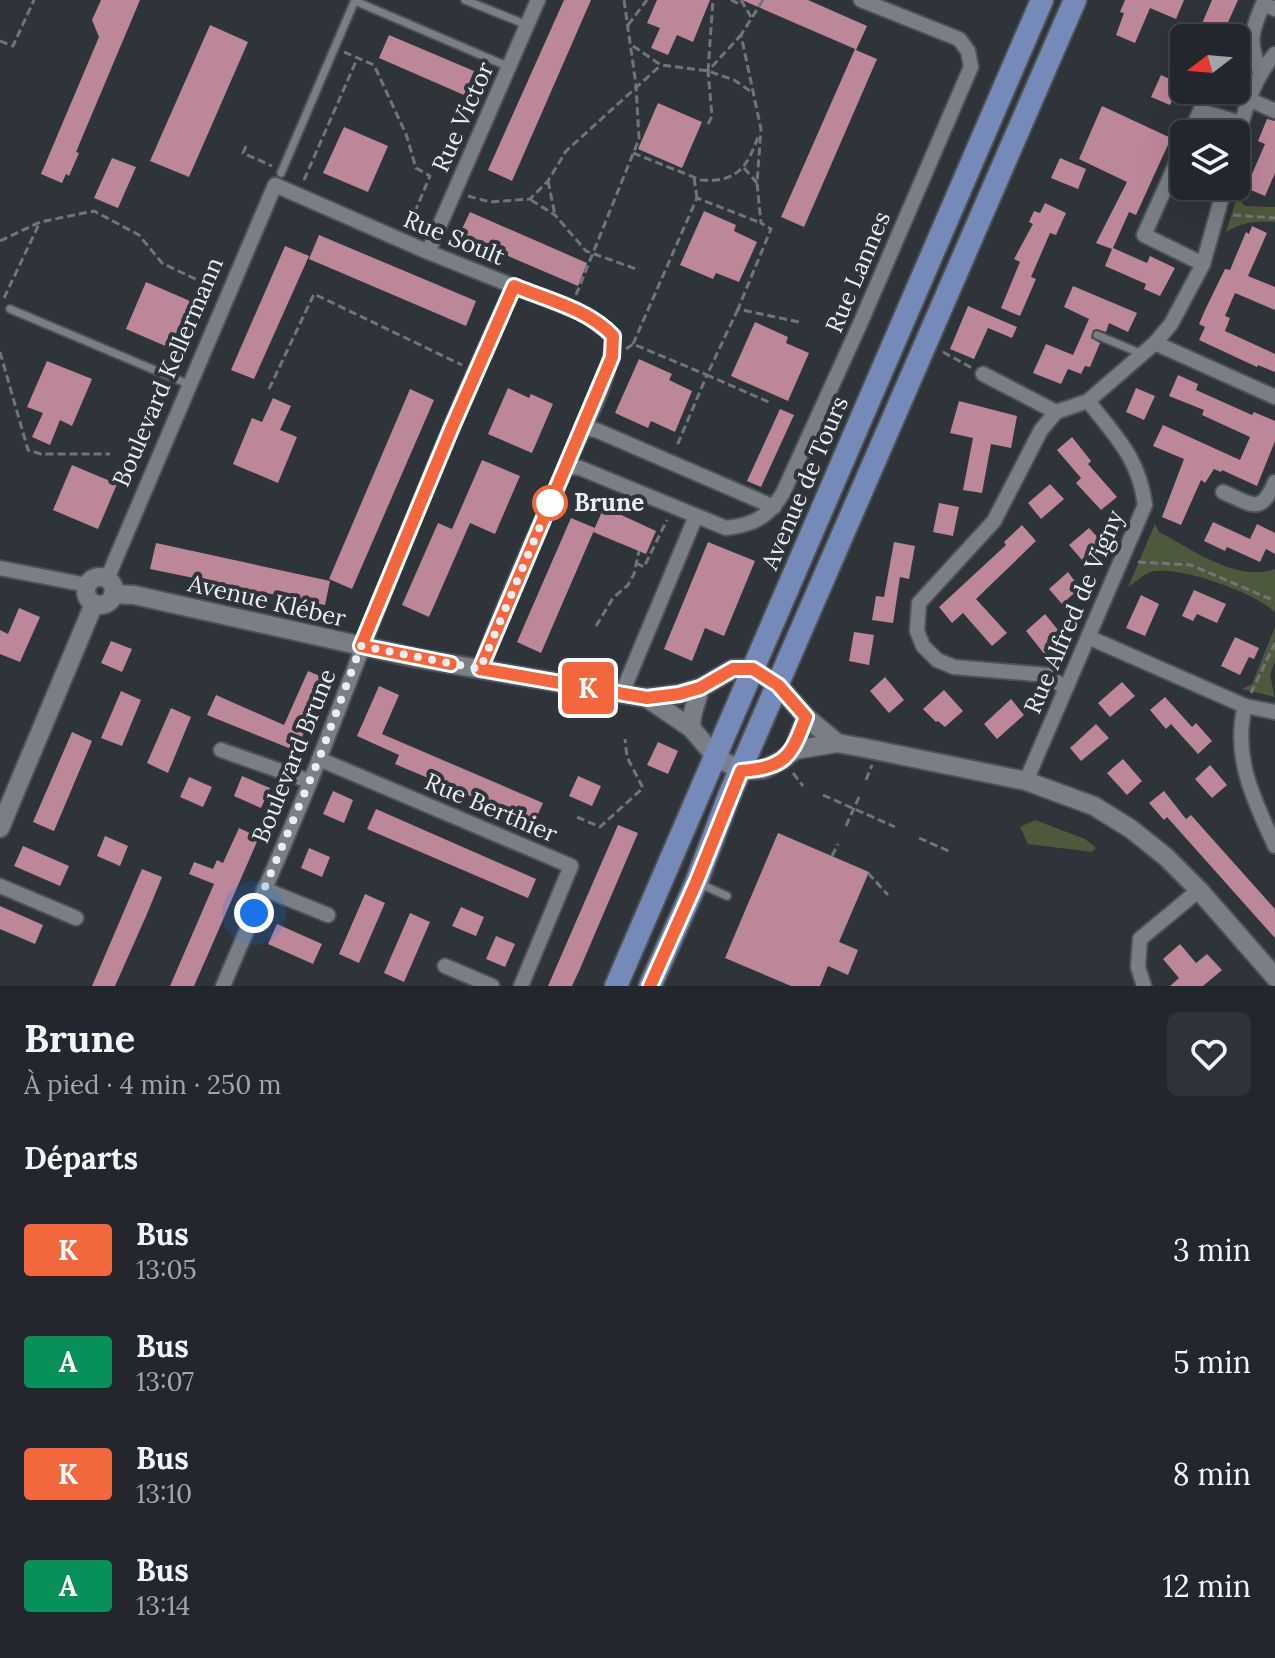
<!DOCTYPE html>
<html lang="fr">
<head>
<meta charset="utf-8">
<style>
  body { margin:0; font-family:Lora,serif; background:#2f3238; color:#f1f3f6; height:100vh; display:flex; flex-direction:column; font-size:30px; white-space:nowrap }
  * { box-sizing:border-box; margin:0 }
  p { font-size:26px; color:#a3a5a9 }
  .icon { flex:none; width:44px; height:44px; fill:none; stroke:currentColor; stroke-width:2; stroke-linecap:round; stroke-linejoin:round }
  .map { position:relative; height:986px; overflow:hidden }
  .details { display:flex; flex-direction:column; background:#23262c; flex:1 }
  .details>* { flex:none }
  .badge { padding:0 16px; border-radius:6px; font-size:28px; line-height:52px }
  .needle { width:52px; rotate:254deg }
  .controls { position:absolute; left:1170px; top:24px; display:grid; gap:16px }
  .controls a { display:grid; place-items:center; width:80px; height:80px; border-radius:12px; background:#23262c; box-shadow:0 8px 32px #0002,0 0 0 2px #404348; font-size:40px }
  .you { position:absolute; width:40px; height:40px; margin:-20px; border:6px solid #fff; border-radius:50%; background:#1a73e8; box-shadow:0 0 0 12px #1a73e833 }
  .map>.badge { position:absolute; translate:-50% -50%; box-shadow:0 0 0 4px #fff }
  h2 { padding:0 24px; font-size:30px; line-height:72px }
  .round { display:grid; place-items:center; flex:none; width:84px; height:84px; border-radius:12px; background:#2f3238 }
  .headline { display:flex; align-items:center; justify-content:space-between; height:136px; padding:0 24px }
  h1 { font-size:38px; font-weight:800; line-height:60px }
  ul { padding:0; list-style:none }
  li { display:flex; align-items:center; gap:24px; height:112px; padding:0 24px }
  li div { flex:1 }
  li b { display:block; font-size:30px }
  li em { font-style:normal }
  li .badge { min-width:88px; font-weight:700; text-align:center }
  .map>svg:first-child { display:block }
</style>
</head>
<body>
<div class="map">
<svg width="1275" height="986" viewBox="0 0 1275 986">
  <rect width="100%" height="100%" fill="#2f333a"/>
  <g fill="#4d593c">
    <path d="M1237,197L1245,206L1275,207V222C1255,221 1243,222 1226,232Z"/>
    <path d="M1155,524L1159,532C1192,549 1237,583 1275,569V613C1260,594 1172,562 1148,573C1141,576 1135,583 1128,587Z"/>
    <polygon points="1275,627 1275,661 1270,675 1275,697 1242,689 1252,684"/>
    <polygon points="1035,820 1085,839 1096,848 1092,852 1028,844 1020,827"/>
  </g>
  <g fill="#bd879a">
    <polygon points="101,0 140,0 76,152 79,153 69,176 66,174 62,183 41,174 99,37 92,20"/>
    <polygon points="564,0 591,0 512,181 488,170"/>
    <polygon points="657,0 710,0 693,42 677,35 668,55 651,48 660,28 647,23"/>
    <polygon points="742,0 808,0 867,26 856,50 877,59 804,227 781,217 855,49"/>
    <polygon points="1125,0 1184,0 1176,19 1150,8 1135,43 1116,35 1124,13 1120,12"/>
    <polygon points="1212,0 1238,0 1221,38 1199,38 1200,34 1198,33"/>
    <polygon points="210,25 248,42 189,177 150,161"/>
    <polygon points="389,35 474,71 464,95 379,58"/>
    <polygon points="1161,75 1180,84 1170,105 1151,97"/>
    <polygon points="658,103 702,122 682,168 638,149"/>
    <polygon points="1102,106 1171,138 1136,215 1129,212 1113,248 1147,263 1150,256 1175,268 1160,296 1144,289 1146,284 1105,266 1112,249 1096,243 1127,182 1079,159"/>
    <polygon points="1267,119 1275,121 1275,173 1265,196 1246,188 1265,144 1258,141"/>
    <polygon points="344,127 388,146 368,192 323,173"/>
    <polygon points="112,158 136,167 118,208 94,198"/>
    <polygon points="1060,158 1086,169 1078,189 1051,178"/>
    <polygon points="1045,203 1066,213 1056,235 1050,233 1031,277 1036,279 1020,316 1001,308 1020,262 1014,259 1033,224 1029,222 1034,211 1040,213"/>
    <polygon points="704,211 736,225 734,231 757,242 739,282 716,273 713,279 680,265"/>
    <polygon points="470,212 587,263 578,286 459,235"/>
    <polygon points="1252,226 1267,233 1248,276 1275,287 1275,310 1235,293 1225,316 1230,318 1225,331 1275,354 1275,372 1258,365 1257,367 1199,340 1205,327 1199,324 1206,308 1225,269 1230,270 1246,232 1249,234"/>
    <polygon points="319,235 476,301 466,326 309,259"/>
    <polygon points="285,246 309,256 254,379 231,370"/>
    <polygon points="146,282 190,301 170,348 126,329"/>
    <polygon points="1073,286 1137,313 1128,332 1109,323 1106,332 1097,329 1093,330 1091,338 1100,343 1090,367 1085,366 1081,374 1068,369 1061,384 1033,373 1046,344 1073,355 1089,319 1064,307"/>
    <polygon points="968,306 1017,327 1012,338 988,328 974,359 950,349"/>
    <polygon points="755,322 788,337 786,343 809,353 788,401 731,376"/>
    <polygon points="639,359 672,374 669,380 692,391 675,432 651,421 648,428 615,413"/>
    <polygon points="47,361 92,379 72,426 60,420 50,445 32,437 43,413 27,407"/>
    <polygon points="1178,375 1198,384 1196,390 1252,415 1254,412 1275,421 1275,441 1257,486 1222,470 1221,472 1214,469 1205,483 1201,480 1181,525 1162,517 1184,459 1153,446 1163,425 1240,460 1250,437 1202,415 1204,410 1169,396"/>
    <polygon points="508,388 529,398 531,394 553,404 532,453 488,434"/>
    <polygon points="1136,388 1155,396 1144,420 1126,412"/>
    <polygon points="410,389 434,400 352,589 329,579"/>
    <polygon points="273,398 291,406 280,430 297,437 278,483 233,464 252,418 262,422"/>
    <polygon points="959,401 1017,416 1011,448 991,444 982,493 963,490 973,438 950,433"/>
    <polygon points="780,409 794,415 761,487 747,481"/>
    <polygon points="1072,437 1091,461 1088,464 1117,497 1101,510 1076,483 1081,478 1057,450"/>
    <polygon points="482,460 520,476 495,534 470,523 429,617 402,605 438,523 452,529"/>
    <polygon points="72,465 117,484 98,529 53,510"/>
    <polygon points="1050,484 1064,499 1041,519 1028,503"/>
    <polygon points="939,503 959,507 953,536 933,532"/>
    <polygon points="604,507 656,531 646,554 593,532"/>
    <polygon points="571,518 595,528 541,653 517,642"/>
    <polygon points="1213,522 1250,539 1257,524 1275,533 1275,554 1266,549 1260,562 1227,547 1225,551 1204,541"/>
    <polygon points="1022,525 1036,541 976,599 1007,633 992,646 963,613 952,623 939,607 1006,545 1004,542"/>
    <polygon points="1089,528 1102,542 1082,560 1069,545"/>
    <polygon points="708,542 755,561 724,636 705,628 692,661 664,649"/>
    <polygon points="894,542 915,546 909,579 900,577 893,623 872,620 876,596 884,597"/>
    <polygon points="156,543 330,581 325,605 150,569"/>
    <polygon points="1068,572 1080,588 1062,604 1049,589"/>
    <polygon points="1194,590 1226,604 1217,623 1197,614 1193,621 1182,616"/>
    <polygon points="1141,595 1159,604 1145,636 1126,628"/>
    <polygon points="19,608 40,617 20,662 0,654 0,630 8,634"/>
    <polygon points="1045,614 1058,630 1047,640 1054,666 1026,631"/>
    <polygon points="854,632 874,635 869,665 849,661"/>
    <polygon points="1235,637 1259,648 1254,659 1249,657 1240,675 1221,666"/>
    <polygon points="111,641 132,649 122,672 101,663"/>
    <polygon points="308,671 327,679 296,751 207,715 216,695 284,725"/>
    <polygon points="885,677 904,700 889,713 870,691"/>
    <polygon points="1122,682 1135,696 1110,717 1098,703"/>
    <polygon points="379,686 399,695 382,734 543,803 534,823 395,764 399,755 357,736"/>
    <polygon points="944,690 963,711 945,727 938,721 936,722 923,709"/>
    <polygon points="121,691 141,700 122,746 101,738"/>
    <polygon points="1165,697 1192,727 1196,723 1212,741 1198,754 1171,724 1166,729 1150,710"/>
    <polygon points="1011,699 1024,715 997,739 984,724"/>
    <polygon points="171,708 191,717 168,773 147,763"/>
    <polygon points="1096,724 1109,738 1081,761 1070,748"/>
    <polygon points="72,732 92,741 54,831 33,822"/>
    <polygon points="658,742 678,751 668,774 647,765"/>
    <polygon points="1123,759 1142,781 1127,795 1107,773"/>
    <polygon points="1210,765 1227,785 1212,798 1195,779"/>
    <polygon points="242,776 270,788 261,808 234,796"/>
    <polygon points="578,776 601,786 592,806 569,796"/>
    <polygon points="189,777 212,787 203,807 180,797"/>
    <polygon points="333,791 353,800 344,823 323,814"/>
    <polygon points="1164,791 1186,819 1191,815 1275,909 1275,938 1167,817 1164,820 1149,803"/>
    <polygon points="376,809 536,879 528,898 367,829"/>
    <polygon points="618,825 638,833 579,971 572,986 548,986"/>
    <polygon points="239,828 259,837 212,945 194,986 170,986 214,884 189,874 194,862 213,869 217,860 223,863"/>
    <polygon points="778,833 869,872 839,942 858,950 848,975 828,966 820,986 791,986 725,958"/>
    <polygon points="105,836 128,846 120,866 97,856"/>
    <polygon points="23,846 69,866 60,886 14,866"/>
    <polygon points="309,848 330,857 322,877 301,868"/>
    <polygon points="142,869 162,877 147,914 115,986 92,986"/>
    <polygon points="365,894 385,903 359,963 339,954"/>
    <polygon points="0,906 43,925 35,944 0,929"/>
    <polygon points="461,907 484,917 476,936 452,926"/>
    <polygon points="410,913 430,922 404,982 384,973"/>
    <polygon points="277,924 322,944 313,964 268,944"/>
    <polygon points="496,936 515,944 505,967 486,959"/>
    <polygon points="1180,944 1196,963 1207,954 1222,970 1203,986 1170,986 1179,978 1163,959"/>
  </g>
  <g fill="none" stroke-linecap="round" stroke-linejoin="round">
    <g stroke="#4e5257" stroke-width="11">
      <g id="lane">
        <polyline points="465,0 527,25"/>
        <polyline points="355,1 509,67"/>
        <polyline points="281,173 355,0"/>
        <polyline points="10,309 190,385"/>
        <polyline points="1097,335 1142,354"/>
        <polyline points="698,883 727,896"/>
      </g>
    </g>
    <g stroke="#4e5257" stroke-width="18">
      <g id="street">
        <path d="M1260,71C1248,41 1251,33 1263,4L1275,9"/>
        <polyline points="1248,99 1275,111"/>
        <polyline points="1190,134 1200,111 1241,123"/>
        <path d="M1236,144C1245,110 1252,80 1275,54"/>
        <polyline points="1184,146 1144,235 1203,264"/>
        <polyline points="428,252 538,0"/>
        <polyline points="1155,343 1275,397"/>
        <polyline points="983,374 1056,412"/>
        <polyline points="584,428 596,430 774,507"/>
        <path d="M566,466L580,468L726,528C754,525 768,517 783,493L860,324L971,67L968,51L959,39L861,0"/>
        <path d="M1223,492C1251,504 1261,516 1275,482"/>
        <polyline points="0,568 87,585"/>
        <path d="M107,579L275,185L428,252L586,315L613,336C612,382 583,427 565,469C535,535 505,601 480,669"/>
        <polyline points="1088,637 1245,706 1275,712"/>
        <polyline points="1065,688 1047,675 954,667 937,660 923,646 917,631 919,603 994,521 1041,430 1056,412 1088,401 1155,343 1171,324 1203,264 1225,186"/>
        <polyline points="622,693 696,516"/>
        <path d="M1245,706C1232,757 1254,800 1275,846"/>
        <polyline points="221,750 309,781"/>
        <polyline points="319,759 571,866 521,986"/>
        <path d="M1026,781L1145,505C1139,458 1116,437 1088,401"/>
        <polyline points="0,886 76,918"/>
        <polyline points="264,889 328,915"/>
        <polyline points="445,966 492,986"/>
        <path d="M223,986C255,910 290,834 320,757C382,599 441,439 514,286"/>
        <polyline points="1144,986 1138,967 1140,939 1199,890"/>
      </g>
    </g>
    <g stroke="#4e5257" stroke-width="22">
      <g id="secondary">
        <circle cx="100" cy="591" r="14"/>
        <polyline points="113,594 134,595 416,658 647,698 679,694 700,688 733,669 753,669 778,685 806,717 837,743"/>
        <polyline points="647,698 691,728 715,756 741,771 764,769 782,760 794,750 806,717"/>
        <polyline points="691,728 692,716 700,688"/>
        <polyline points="794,750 837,743 865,748 1026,781 1094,806 1131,829 1166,857 1199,890 1275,977"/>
        <polyline points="0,828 94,604"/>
      </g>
    </g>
    <g stroke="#4e5257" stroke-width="26">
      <g id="primary">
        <polyline points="616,986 1042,0"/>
        <polyline points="650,986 696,883 729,796 1075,0"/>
      </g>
    </g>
    <g stroke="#71757b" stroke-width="3" stroke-dasharray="8 4" stroke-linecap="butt">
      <polyline points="731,0 742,5"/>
      <polyline points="741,0 751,17"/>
      <polyline points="763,0 741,35 761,129 757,183 761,223 771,229 738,309 799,322"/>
      <polyline points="628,25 647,0"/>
      <polyline points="0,41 13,46 34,0"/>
      <polyline points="633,46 661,65 708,71 734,80 753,93"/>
      <polyline points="344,52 374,65 406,134 416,168 430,176 409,226"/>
      <polyline points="708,71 713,0"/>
      <polyline points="708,124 712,116 708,71 741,35"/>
      <polyline points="246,146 243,153 272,166"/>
      <path d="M633,153L701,180C739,183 748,165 759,134"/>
      <polyline points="744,168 757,183"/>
      <polyline points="694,178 697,198"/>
      <polyline points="304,180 357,59"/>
      <polyline points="548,181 555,215"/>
      <polyline points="468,196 490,202 530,199 548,181 566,151 661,65"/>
      <polyline points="531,200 555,215 586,251 639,270"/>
      <polyline points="1233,215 1275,218"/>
      <polyline points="0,241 40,222 94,211 139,235 162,263 216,289"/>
      <polyline points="576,295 639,139 636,85 624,0"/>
      <polyline points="4,298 40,222"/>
      <polyline points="738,309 707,375 771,403"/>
      <polyline points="633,344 697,198 761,223"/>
      <polyline points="626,349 633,344 707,375 676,448"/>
      <polyline points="0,352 28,450 41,454 110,454"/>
      <polyline points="943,352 972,368"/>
      <polyline points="269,389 314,294 462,365"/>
      <polyline points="1138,562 1191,565 1275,601"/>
      <polyline points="636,563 644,567 667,520"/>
      <polyline points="596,626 613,598 628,585 634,574 639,551"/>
      <polyline points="1251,693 1275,643"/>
      <polyline points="793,773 803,786"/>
      <polyline points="866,780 872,765"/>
      <polyline points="823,795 895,827"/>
      <polyline points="577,817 600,827 643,788 627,757 625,739"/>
      <polyline points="846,826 859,797"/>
      <polyline points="919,838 951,852"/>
      <polyline points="832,856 838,844"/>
      <polyline points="868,873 888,895"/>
    </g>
    <use href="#lane" stroke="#7a7f86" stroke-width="7"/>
    <use href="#street" stroke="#7a7f86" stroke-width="14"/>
    <use href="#secondary" stroke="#7a7f86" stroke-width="18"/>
    <use href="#primary" stroke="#768aba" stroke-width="22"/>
  </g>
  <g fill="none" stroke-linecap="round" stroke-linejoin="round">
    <g stroke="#fff" stroke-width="18">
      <path id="line" d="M451,664L361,646L452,427L514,286C547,300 588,309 613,336L612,357L480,669L647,698L679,694L700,688L733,669H753L778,685L806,717C791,757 786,767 741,771L696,883L650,986"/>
    </g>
    <use href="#line" stroke="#f2673d" stroke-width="12"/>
    <polyline stroke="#eaedf1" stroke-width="8" stroke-dasharray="0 14.4" points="254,913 319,759 361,646 480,669 555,491 550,503"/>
  </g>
  <circle fill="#fff" stroke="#f2673d" stroke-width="4" cx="550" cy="503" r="16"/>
  <g text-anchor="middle" stroke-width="8" stroke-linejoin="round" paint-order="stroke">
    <g font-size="24" fill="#eaedf1" stroke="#2f333a">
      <text transform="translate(463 117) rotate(-66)" y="8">Rue Victor</text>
      <text transform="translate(454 238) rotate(22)" y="8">Rue Soult</text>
      <text transform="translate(858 272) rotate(-67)" y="8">Rue Lannes</text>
      <text transform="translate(168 372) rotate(-67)" y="8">Boulevard Kellermann</text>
      <text transform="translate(805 483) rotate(-67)" y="8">Avenue de Tours</text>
      <text transform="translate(267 601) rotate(13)" y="8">Avenue Kléber</text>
      <text transform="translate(1074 612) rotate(-67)" y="8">Rue Alfred de Vigny</text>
      <text transform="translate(294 756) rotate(-68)" y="8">Boulevard Brune</text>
      <text transform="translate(491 808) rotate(23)" y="8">Rue Berthier</text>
    </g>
    <g font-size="24" font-weight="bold" fill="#eaedf1" stroke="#2f333a" text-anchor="start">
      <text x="574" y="511">Brune</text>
    </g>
  </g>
</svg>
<div class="controls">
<a><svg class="needle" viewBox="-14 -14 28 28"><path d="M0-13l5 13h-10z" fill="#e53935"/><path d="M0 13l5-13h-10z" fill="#a3a5a9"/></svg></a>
<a><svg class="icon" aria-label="layers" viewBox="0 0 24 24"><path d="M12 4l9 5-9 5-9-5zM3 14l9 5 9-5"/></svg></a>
</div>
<div class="you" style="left:254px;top:913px"></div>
<b class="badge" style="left:588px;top:688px;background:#f2673d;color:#fff">K</b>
</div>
<section class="details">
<div class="headline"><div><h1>Brune</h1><p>À pied · 4 min · 250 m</p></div><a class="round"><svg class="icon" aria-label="heart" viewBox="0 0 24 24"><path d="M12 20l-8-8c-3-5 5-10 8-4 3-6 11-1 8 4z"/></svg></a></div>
<h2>Départs</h2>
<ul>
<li><span class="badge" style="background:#f2673d;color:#fff">K</span><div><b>Bus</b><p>13:05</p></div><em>3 min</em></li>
<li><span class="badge" style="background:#098f5a;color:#fff">A</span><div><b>Bus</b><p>13:07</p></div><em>5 min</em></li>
<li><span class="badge" style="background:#f2673d;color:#fff">K</span><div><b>Bus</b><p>13:10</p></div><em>8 min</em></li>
<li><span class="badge" style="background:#098f5a;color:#fff">A</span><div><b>Bus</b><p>13:14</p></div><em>12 min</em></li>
</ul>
</section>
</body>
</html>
